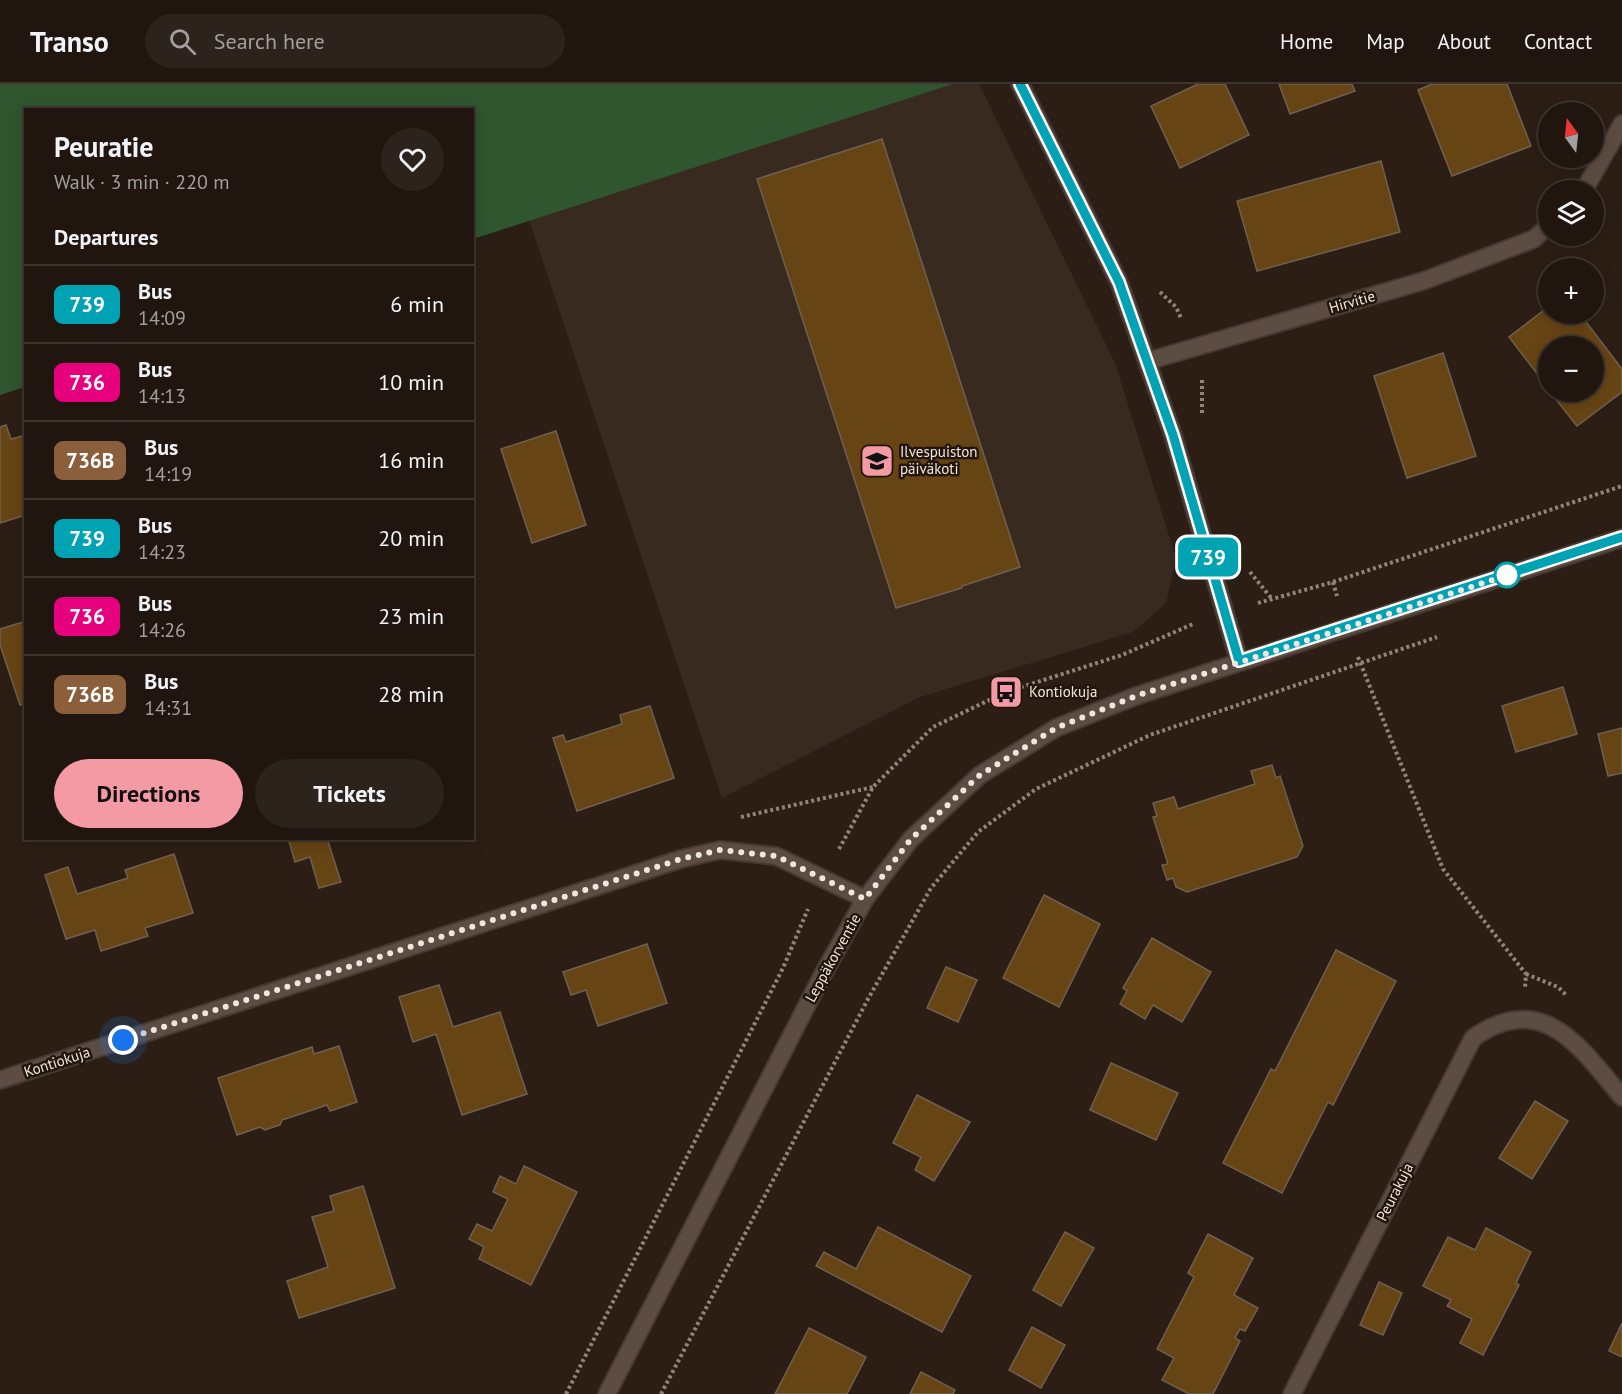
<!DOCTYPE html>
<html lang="en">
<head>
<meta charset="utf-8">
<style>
  body { margin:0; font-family:"PT Sans",sans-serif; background:#2d231d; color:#f1f3f6; height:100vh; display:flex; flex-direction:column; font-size:22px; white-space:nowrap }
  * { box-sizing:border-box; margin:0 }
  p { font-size:20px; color:#a29f9e }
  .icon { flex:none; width:33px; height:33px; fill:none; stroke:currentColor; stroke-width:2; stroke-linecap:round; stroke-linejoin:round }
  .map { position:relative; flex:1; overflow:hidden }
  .drawer { position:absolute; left:24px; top:24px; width:450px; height:732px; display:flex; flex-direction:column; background:#21160f; border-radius:0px; box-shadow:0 3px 15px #0003,0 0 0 2px #3e352f }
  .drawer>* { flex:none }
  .badge { padding:0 12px; border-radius:9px; font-size:21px; line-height:39px }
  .needle { width:39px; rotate:345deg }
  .buttons { position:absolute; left:1538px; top:18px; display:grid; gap:12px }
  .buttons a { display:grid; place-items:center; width:66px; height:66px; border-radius:50%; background:#21160f; box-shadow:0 3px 15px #0003,0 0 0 2px #3e352f; font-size:30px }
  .you { position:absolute; width:30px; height:30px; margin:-15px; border:4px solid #fff; border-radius:50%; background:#1a73e8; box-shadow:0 0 0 9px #1a73e833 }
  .map>.badge { position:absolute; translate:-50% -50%; box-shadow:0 0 0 3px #fff }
  h2 { padding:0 30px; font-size:22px; line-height:54px }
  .round { display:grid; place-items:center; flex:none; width:63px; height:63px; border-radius:32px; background:#2d231d }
  .headline { display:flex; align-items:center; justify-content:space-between; height:102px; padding:0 30px }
  h1 { font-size:28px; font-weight:700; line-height:45px }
  .primary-button { display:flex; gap:12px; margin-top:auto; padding:12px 30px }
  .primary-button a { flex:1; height:69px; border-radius:36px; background:#f49aa4; color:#111; font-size:24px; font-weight:700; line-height:69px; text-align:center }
  .primary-button a+a { background:#2d231d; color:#f1f3f6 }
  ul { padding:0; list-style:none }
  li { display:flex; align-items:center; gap:18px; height:78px; padding:0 30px; border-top:2px solid #3e352f }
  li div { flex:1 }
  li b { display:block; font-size:22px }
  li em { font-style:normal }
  li .badge { min-width:66px; font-weight:700; text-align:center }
  header { display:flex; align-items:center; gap:36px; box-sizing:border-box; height:84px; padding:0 30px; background:#21160f; border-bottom:2px solid #3e352f }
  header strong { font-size:28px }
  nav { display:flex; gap:33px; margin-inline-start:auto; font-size:21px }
  .search { width:420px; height:54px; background:#2d231d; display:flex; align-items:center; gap:15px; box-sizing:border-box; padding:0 21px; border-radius:33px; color:#a29f9e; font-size:22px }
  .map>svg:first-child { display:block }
</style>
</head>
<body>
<header>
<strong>Transo</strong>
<div class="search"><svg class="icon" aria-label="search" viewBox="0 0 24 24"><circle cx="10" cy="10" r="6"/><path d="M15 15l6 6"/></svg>Search here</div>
<nav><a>Home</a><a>Map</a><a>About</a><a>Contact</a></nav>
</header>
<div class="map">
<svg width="1622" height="1310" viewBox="0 0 1622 1310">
  <rect width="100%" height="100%" fill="#2c1e14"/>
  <polygon fill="#382a1e" points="953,0 979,0 1115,279 1176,474 1166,519 1133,548 920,613 722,714 529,136"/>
  <polygon fill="#2f562e" points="0,0 953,0 473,155 472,26 26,26 25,303 0,311"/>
  <g fill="#674414" stroke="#6e6052" stroke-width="1.5">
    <polygon points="1198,0 1225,0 1249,51 1180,84 1151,22"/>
    <polygon points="1279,0 1352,0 1355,7 1290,30"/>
    <polygon points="1507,0 1531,62 1452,92 1418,6 1432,0"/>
    <polygon points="882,55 1020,483 962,502 962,504 896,524 757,95"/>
    <polygon points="1381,77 1400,148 1257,187 1237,117"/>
    <polygon points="1548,223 1548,230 1580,230 1622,285 1622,308 1577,342 1550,308 1593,308 1593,262 1548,262 1548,304 1509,253"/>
    <polygon points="1443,269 1476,372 1407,394 1374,292"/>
    <polygon points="6,341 11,355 26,351 26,431 0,439 0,343"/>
    <polygon points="556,347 586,441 532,459 501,365"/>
    <polygon points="26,537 26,619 20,621 0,561 0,545"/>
    <polygon points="1563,603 1577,650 1516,668 1502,622"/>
    <polygon points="650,622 674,694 577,727 553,654 563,651 566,658 622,640 620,631"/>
    <polygon points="1622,644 1622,689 1608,692 1598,650"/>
    <polygon points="1272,681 1276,694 1280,692 1303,762 1297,773 1187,808 1176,803 1173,794 1167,796 1162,781 1168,780 1153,733 1157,732 1153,719 1174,713 1178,725 1255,700 1251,687"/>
    <polygon points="288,754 327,754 341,798 319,804 310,773 295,778"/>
    <polygon points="174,770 193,829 145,844 148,852 101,867 95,846 66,855 45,791 68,783 77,810 128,794 125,786"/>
    <polygon points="1044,811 1100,840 1059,923 1003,894"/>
    <polygon points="1152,854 1211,888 1182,938 1153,921 1145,935 1120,920 1127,907 1123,904"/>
    <polygon points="647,860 667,919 598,942 586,906 571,911 563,888"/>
    <polygon points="1336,866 1396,897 1333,1021 1328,1018 1282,1109 1223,1079 1271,985 1275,987"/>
    <polygon points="946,883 977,896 958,938 927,924"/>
    <polygon points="439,901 453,943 500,928 527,1010 462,1031 436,950 413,958 399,913"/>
    <polygon points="339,962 357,1018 330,1027 327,1021 282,1036 280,1041 265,1046 260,1043 237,1051 218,994 312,963 314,970"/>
    <polygon points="1111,979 1178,1009 1156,1056 1090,1026"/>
    <polygon points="917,1011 970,1038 934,1097 915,1086 921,1073 893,1059"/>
    <polygon points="1535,1017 1568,1037 1532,1095 1499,1074"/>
    <polygon points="524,1082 577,1108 531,1201 479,1175 484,1163 469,1155 477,1140 492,1147 508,1115 493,1108 500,1092 516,1100"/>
    <polygon points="363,1102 395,1204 299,1234 287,1197 328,1183 312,1133 334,1127 330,1112"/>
    <polygon points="878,1143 971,1192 942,1248 816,1182 824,1168 856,1185"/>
    <polygon points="1486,1144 1531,1168 1516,1199 1519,1201 1483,1271 1460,1259 1472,1235 1447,1222 1451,1216 1423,1202 1448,1153 1475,1166"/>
    <polygon points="1065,1148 1094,1164 1061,1222 1033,1206"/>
    <polygon points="1208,1150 1253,1174 1234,1211 1258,1224 1245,1247 1240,1245 1235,1254 1240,1257 1213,1310 1189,1310 1162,1296 1174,1274 1157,1265 1194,1193 1188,1189"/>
    <polygon points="1379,1198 1402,1209 1383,1251 1360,1241"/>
    <polygon points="1622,1239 1622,1273 1609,1267"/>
    <polygon points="1032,1243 1065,1261 1041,1304 1009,1286"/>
    <polygon points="809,1244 866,1273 847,1310 775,1310"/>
    <polygon points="921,1288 955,1306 953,1310 910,1310"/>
  </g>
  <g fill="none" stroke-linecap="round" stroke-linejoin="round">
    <g stroke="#443933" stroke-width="20">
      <g id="minor">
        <polyline points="1020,0 1119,198 1173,351 1239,577"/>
        <polyline points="1584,106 1622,40"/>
        <polyline points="1148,277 1423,197 1534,155 1548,142"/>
        <polyline points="0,996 681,775 720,766 776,772 865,815"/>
        <path d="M1292,1310L1473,954C1543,905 1580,963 1622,1013"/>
      </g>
    </g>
    <g stroke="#443933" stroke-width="20">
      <polyline id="tertiary" points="607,1310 822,892 865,815 911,755 980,691 1056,644 1136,612 1622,454"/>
    </g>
    <g stroke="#90847c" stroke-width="4" stroke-dasharray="3 3" stroke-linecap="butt">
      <polyline points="1160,208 1176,223 1181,234"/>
      <polyline points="1202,329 1202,295"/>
      <polyline points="1250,488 1272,515"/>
      <polyline points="1333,498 1337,512"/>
      <polyline points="1258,519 1333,498 1622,402"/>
      <polyline points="1358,573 1443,785 1526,890 1525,904"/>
      <polyline points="741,733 873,703"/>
      <polyline points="839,765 873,703 933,643 1006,608 1122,571 1193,540"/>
      <polyline points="1526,890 1558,903 1566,911"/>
      <polyline points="566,1310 783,884 808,825"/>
      <polyline points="661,1310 868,915 931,804 978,748 1036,705 1150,651 1437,553"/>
    </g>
    <use href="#minor" stroke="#5d4c41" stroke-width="16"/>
    <use href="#tertiary" stroke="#5d4c41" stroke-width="16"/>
  </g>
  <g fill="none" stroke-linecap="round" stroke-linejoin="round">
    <g stroke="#fff" stroke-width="14">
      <polyline id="line" points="1020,0 1119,198 1173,351 1239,577 1622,453"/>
    </g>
    <use href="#line" stroke="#00a3b4" stroke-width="9"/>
    <polyline stroke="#f0e6e0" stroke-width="6" stroke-dasharray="0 10.8" points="123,956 681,775 720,766 776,772 865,815 911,755 980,691 1056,644 1136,612 1517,488 1507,491"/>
  </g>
  <defs>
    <g id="school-square" transform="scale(1.725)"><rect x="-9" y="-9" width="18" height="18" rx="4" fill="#f49aa4" stroke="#22150b"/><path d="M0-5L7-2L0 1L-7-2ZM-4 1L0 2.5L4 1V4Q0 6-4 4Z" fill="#111"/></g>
    <g id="bus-square" transform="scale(1.725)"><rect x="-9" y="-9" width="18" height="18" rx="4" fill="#f49aa4" stroke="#22150b"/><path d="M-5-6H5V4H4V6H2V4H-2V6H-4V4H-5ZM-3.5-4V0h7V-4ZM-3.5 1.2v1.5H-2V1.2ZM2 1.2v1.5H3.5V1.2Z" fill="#111"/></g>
  </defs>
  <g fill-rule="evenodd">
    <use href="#school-square" x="877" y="377"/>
    <use href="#bus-square" x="1006" y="608"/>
  </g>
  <circle fill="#fff" stroke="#00a3b4" stroke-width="3" cx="1507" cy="491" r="12"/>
  <g text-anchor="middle" stroke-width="5" stroke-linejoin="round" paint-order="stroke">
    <g font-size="15" fill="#f0e6e0" stroke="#22150b">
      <text transform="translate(1352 218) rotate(-16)" y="5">Hirvitie</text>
      <text transform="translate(833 874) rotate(-61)" y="5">Leppäkorventie</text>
      <text transform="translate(57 978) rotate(-18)" y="5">Kontiokuja</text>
      <text transform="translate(1395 1108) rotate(-63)" y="5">Peurakuja</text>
    </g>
    <g font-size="15" fill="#f0e6e0" stroke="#22150b" text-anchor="start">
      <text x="900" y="373">Ilvespuiston<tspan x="900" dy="17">päiväkoti</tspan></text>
      <text x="1029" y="613">Kontiokuja</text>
    </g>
  </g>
</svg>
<div class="buttons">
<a><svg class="needle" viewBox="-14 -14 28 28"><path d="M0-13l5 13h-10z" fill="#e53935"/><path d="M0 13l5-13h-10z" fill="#a29f9e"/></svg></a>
<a><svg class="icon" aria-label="layers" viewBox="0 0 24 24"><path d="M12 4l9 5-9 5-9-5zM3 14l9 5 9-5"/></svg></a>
<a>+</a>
<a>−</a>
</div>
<div class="you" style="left:123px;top:956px"></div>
<b class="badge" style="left:1208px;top:473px;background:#00a3b4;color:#fff">739</b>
<section class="drawer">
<div class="headline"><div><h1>Peuratie</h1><p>Walk · 3 min · 220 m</p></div><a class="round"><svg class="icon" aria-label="heart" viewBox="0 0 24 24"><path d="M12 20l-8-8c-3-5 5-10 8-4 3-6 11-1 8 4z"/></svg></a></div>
<h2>Departures</h2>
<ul>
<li><span class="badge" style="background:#00a3b4;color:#fff">739</span><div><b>Bus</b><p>14:09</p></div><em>6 min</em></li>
<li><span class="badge" style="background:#e6007e;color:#fff">736</span><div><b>Bus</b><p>14:13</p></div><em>10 min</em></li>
<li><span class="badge" style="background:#8b5e3c;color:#fff">736B</span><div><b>Bus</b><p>14:19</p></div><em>16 min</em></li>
<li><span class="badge" style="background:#00a3b4;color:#fff">739</span><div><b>Bus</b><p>14:23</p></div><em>20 min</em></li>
<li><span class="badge" style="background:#e6007e;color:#fff">736</span><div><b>Bus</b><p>14:26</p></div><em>23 min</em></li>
<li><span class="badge" style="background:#8b5e3c;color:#fff">736B</span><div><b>Bus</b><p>14:31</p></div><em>28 min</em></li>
</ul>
<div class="primary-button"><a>Directions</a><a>Tickets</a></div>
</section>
</div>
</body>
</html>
